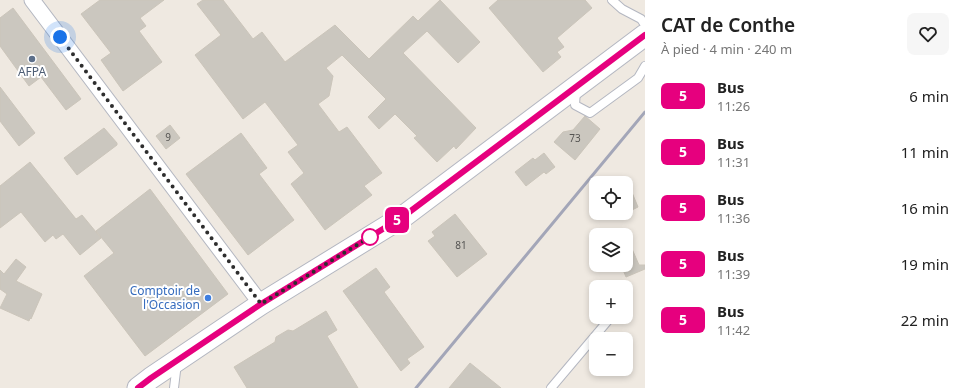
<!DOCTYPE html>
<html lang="fr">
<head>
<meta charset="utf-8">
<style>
  body { margin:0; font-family:"Noto Sans",sans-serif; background:#f6f6f6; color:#222; height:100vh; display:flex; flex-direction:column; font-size:15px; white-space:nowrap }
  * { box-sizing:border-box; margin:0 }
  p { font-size:13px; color:#767676 }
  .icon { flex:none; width:22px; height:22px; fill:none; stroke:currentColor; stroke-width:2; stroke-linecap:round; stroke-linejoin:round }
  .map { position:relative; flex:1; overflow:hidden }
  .panel { display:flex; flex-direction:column; background:#fff; width:320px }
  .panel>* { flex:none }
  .badge { padding:0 8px; border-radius:6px; font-size:14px; line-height:26px }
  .fabs { position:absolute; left:589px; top:176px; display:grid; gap:8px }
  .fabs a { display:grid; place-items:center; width:44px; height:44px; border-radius:8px; background:#fff; box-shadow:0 2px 6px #0003; font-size:20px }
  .you { position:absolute; width:20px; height:20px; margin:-10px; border:3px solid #fff; border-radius:50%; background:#1a73e8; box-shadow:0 0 0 6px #1a73e833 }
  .map>.badge { position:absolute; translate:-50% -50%; box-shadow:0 0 0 2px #fff }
  .round { display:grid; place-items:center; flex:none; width:42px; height:42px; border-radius:8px; background:#f6f6f6 }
  .overview { display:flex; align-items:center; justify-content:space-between; height:68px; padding:0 16px }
  h1 { font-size:19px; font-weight:600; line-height:30px }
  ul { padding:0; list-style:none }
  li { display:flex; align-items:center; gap:12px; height:56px; padding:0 16px }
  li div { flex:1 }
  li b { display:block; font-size:15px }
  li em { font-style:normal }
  li .badge { min-width:44px; font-weight:700; text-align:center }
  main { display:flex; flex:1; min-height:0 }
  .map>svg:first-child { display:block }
</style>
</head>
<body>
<main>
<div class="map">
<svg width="645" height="388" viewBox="0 0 645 388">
  <rect width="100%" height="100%" fill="#efe9e1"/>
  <g fill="#cbc7bf" stroke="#cbc5ba">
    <polygon points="100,0 164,0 140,18 146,26 139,31 162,62 123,91 101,60 111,53 81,14"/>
    <polygon points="203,0 223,0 253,39 262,32 285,62 335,25 369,59 413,16 418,21 440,0 480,42 458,63 427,31 403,53 476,128 456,149 454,146 437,162 414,138 417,136 395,114 379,129 368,117 386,99 342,55 326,68 333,76 329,96 318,104 339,132 347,127 382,173 364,186 372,195 325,230 291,184 304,173 288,152 298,145 265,102 243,119 195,55 221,35 197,4"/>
    <polygon points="498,0 585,0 592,8 557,38 564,47 557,52 561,57 543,72 489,8"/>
    <polygon points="13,8 81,99 66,110 41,77 29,86 0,46 0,18"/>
    <polygon points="0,87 35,133 19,146 0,121"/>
    <polygon points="585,116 600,129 575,160 554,142 563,132 573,130"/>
    <polygon points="170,125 180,138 166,149 156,136"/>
    <polygon points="104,128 117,143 117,145 77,175 64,158"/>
    <polygon points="241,133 267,168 259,174 294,220 248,255 186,174"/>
    <polygon points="544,153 555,167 546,174 544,172 526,186 515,172 533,158 535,160"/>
    <polygon points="30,162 76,219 82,215 101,238 80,255 63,234 56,239 53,235 45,242 21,212 0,228 0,186"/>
    <polygon points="626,178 638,207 626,213"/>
    <polygon points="150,189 228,294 145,356 84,276 114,253 96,231"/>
    <polygon points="455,214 487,254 457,277 428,241 435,236 432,232"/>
    <polygon points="626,235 639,265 645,265 645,269 626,277 621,265 626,265"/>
    <polygon points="16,259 26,267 16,281 42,294 31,319 30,318 29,321 0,308 7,294 0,289 0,270 4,274"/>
    <polygon points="376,268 390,287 384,292 424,347 407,359 410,363 401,371 343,291"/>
    <polygon points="326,311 337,330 327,336 358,388 247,388 234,367 275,342 276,337 288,330 293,331"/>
    <polygon points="470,363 501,388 449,388"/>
  </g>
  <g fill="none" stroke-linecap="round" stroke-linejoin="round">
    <g stroke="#b4b7c1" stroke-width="10">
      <g id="lane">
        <polyline points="612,0 622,9 641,19 645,25"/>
        <polyline points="576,90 575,105 590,113 638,78 645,66"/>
        <polyline points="174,388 177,363"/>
        <polyline points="551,388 611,317"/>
      </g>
    </g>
    <g stroke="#b4b7c1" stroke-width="17">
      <polyline id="street" points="32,0 261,304"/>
    </g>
    <g stroke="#b4b7c1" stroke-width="23">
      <polyline id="secondary" points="138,388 151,378 261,304 404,216 645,35"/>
    </g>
    <use href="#lane" stroke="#fff" stroke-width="8"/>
    <use href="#street" stroke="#fff" stroke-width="15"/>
    <use href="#secondary" stroke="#fff" stroke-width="21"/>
    <polyline stroke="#a3a6b8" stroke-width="3" points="416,388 645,112"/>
  </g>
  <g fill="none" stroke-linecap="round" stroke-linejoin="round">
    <g stroke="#fff" stroke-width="9">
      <polyline id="line" points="138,388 151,378 261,304 404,216 645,35"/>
    </g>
    <use href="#line" stroke="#e6007e" stroke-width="6"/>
    <polyline stroke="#2e2e2e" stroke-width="4" stroke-dasharray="0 7.2" points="60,37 261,304 370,237"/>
  </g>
  <circle fill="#5c6f8a" stroke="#fff" stroke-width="1.5" cx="32" cy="59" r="4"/>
  <circle fill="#fff" stroke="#e6007e" stroke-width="2" cx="370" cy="237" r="8"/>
  <circle fill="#3f7fe0" stroke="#fff" stroke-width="1.5" cx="208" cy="298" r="4"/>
  <g text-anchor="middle" stroke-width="4" stroke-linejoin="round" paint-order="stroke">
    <g font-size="10" fill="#555452">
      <text x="168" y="141">9</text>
      <text x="575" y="142">73</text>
      <text x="461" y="249">81</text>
    </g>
    <g font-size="12" fill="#4e5e75" stroke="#fff">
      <text x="32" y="76">AFPA</text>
    </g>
    <g font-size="12" fill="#366cbe" stroke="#fff" text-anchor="end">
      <text x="200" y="295">Comptoir de<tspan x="200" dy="14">l'Occasion</tspan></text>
    </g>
  </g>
</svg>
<div class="fabs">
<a><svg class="icon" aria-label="locate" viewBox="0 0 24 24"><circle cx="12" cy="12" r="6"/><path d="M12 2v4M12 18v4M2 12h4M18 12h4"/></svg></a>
<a><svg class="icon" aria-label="layers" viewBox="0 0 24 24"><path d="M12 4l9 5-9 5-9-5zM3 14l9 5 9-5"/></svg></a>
<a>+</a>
<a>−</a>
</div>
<div class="you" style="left:60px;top:37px"></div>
<b class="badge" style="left:397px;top:220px;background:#e6007e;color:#fff">5</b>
</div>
<section class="panel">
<div class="overview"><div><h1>CAT de Conthe</h1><p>À pied · 4 min · 240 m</p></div><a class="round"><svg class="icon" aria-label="heart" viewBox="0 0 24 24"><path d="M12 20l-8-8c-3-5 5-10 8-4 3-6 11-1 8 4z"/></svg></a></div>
<ul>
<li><span class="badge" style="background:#e6007e;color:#fff">5</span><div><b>Bus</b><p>11:26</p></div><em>6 min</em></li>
<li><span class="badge" style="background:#e6007e;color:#fff">5</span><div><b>Bus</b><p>11:31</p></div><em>11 min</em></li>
<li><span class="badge" style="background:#e6007e;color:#fff">5</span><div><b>Bus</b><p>11:36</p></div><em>16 min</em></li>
<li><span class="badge" style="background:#e6007e;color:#fff">5</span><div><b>Bus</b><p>11:39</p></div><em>19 min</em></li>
<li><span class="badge" style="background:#e6007e;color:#fff">5</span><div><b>Bus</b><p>11:42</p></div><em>22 min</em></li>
</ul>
</section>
</main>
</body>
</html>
